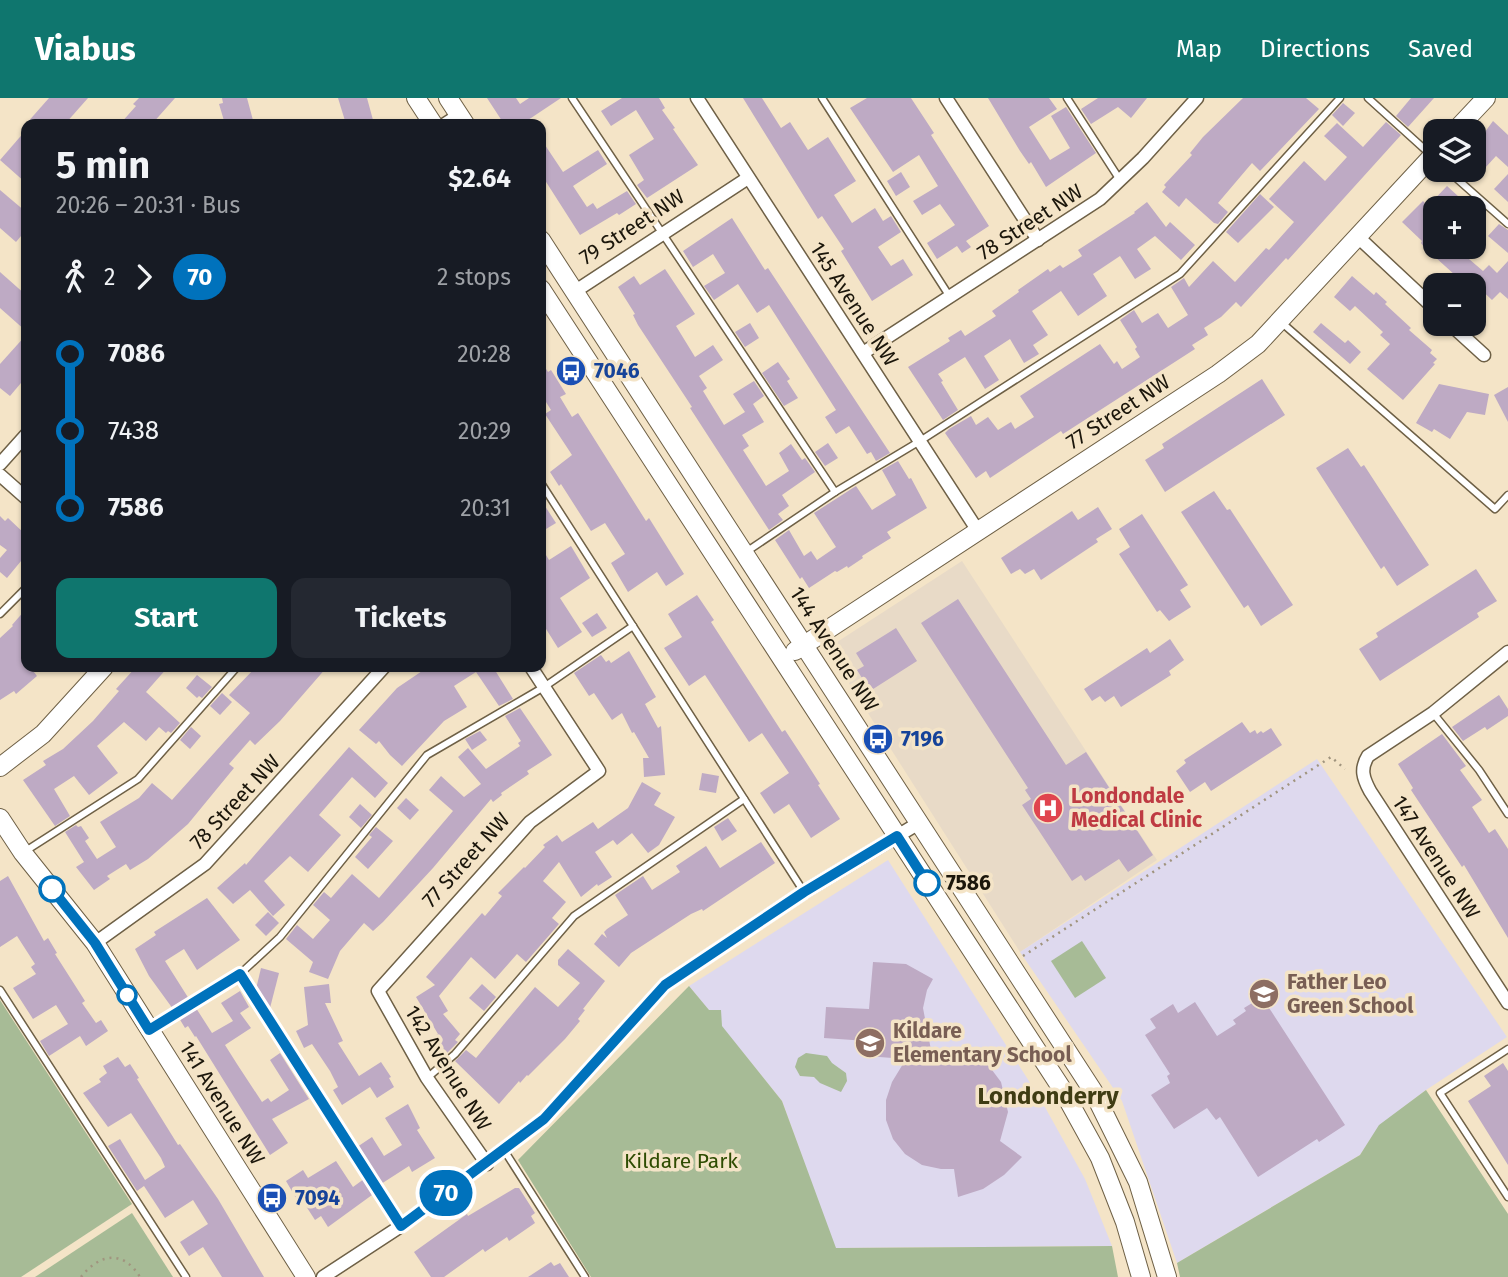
<!DOCTYPE html>
<html lang="en">
<head>
<meta charset="utf-8">
<style>
  body { margin:0; font-family:"Fira Sans",sans-serif; background:#242831; color:#f1f3f6; height:100vh; display:flex; flex-direction:column; font-size:26px; white-space:nowrap }
  * { box-sizing:border-box; margin:0 }
  p { font-size:23px; color:#9ea1a6 }
  .icon { flex:none; width:38px; height:38px; fill:none; stroke:currentColor; stroke-width:2; stroke-linecap:round; stroke-linejoin:round }
  .map { position:relative; flex:1; overflow:hidden }
  .panel { position:absolute; left:21px; top:21px; width:525px; height:553px; display:flex; flex-direction:column; background:#171b24; border-radius:14px; box-shadow:0 2px 5px #0004 }
  .panel>* { flex:none }
  .badge { padding:0 14px; border-radius:23px; font-size:24px; line-height:46px }
  .tools { position:absolute; left:1423px; top:21px; display:grid; gap:14px }
  .tools a { display:grid; place-items:center; width:63px; height:63px; border-radius:14px; background:#171b24; box-shadow:0 2px 5px #0004; font-size:35px }
  .map>.badge { position:absolute; translate:-50% -50%; box-shadow:0 0 0 4px #fff }
  .legs { display:flex; align-items:center; gap:10px; height:77px; padding:0 35px; font-size:23px }
  .legs p { margin-inline-start:auto }
  .headline { display:flex; align-items:center; justify-content:space-between; height:119px; padding:0 35px }
  h1 { font-size:38px; font-weight:700; line-height:52px }
  .action { display:flex; gap:14px; margin-top:auto; padding:14px 35px }
  .action a { flex:1; height:80px; border-radius:14px; background:#0f766e; color:#fff; font-size:28px; font-weight:700; line-height:80px; text-align:center }
  .action a+a { background:#242831; color:#f1f3f6 }
  ul { padding:0 35px; list-style:none }
  li { display:flex; align-items:center; gap:24px; height:77px; font-size:26px }
  li i { display:grid; place-items:center; width:10px; height:100%; margin:0 9px; background:currentColor }
  li i::after { content:''; width:18px; height:18px; margin:-9px; border:5px solid; border-radius:50%; background:#171b24 }
  li p { margin-inline-start:auto }
  li:first-child i { background:linear-gradient(#0000 50%,currentColor 0) }
  li:last-child i { background:linear-gradient(currentColor 50%,#0000 0) }
  header { display:flex; align-items:center; gap:42px; box-sizing:border-box; height:98px; padding:0 35px; background:#0f766e; color:#fff }
  header strong { font-size:33px }
  nav { display:flex; gap:38px; margin-inline-start:auto; font-size:24px }
  .map>svg:first-child { display:block }
</style>
</head>
<body>
<header>
<strong>Viabus</strong>
<nav><a>Map</a><a>Directions</a><a>Saved</a></nav>
</header>
<div class="map">
<svg width="1508" height="1179" viewBox="0 0 1508 1179">
  <rect width="100%" height="100%" fill="#f4e4c7"/>
  <polygon fill="#e8dac7" points="962,463 1157,762 1020,854 831,557 830,552 834,546"/>
  <g fill="#ded9ee">
    <polygon points="1317,661 1507,939 1426,992 1380,1027 1360,1057 1177,1165 1122,1003 1020,854"/>
    <polygon points="888,762 1041,1002 1085,1081 1112,1148 835,1150 782,1003 689,888"/>
  </g>
  <g fill="#a7bb96">
    <polygon points="1082,843 1106,880 1075,900 1051,863"/>
    <polygon points="689,888 709,912 721,912 722,928 782,1003 836,1150 1112,1148 1118,1179 591,1179 518,1062"/>
    <polygon points="0,902 132,1106 21,1179 0,1179"/>
    <polygon points="806,955 827,958 832,965 846,975 847,983 841,994 820,985 814,979 800,978 795,969 798,960"/>
    <polygon points="1426,992 1508,1116 1508,1179 1180,1179 1177,1165 1360,1057 1379,1027"/>
    <polygon points="132,1115 173,1179 35,1179"/>
  </g>
  <g fill="#beaac4">
    <polygon points="49,0 88,0 65,26 26,26"/>
    <polygon points="139,0 175,0 152,26 120,26 136,8 133,6"/>
    <polygon points="222,0 247,0 254,26 225,26 219,6 223,5"/>
    <polygon points="338,0 367,0 373,22 360,26 346,26"/>
    <polygon points="487,0 516,0 520,6 529,0 561,0 528,22 531,26 504,26"/>
    <polygon points="622,0 659,0 665,10 662,12 675,30 673,31 698,67 647,100 637,87 644,82 629,57 654,41 636,12 611,28 601,13"/>
    <polygon points="743,0 762,0 781,30 790,24 808,52 828,39 856,83 834,97 852,125 875,110 883,123 891,118 901,134 878,149 891,168 903,161 913,177 872,203 841,153 844,151 822,118 818,121"/>
    <polygon points="867,0 911,0 934,35 931,37 989,128 966,143 971,149 962,155 957,148 937,161 927,145 955,127 940,106 922,117 913,103 938,88 919,57 893,74 850,10"/>
    <polygon points="988,0 1049,0 1057,11 1029,29 1050,62 1070,50 1051,18 1066,9 1096,55 1046,89 1031,64 1029,66 1020,53"/>
    <polygon points="1098,0 1147,0 1131,20 1118,9 1091,26 1081,11"/>
    <polygon points="1243,0 1306,0 1319,11 1260,73 1252,65 1218,105 1228,114 1218,126 1214,125 1186,100 1179,109 1162,94 1166,89 1164,87 1192,57 1190,55 1203,39"/>
    <polygon points="1411,0 1434,0 1408,29 1396,18"/>
    <polygon points="1343,5 1355,15 1343,28 1332,17"/>
    <polygon points="1493,23 1508,37 1508,69 1496,58 1474,82 1474,49"/>
    <polygon points="1386,24 1401,37 1288,162 1286,160 1241,209 1236,204 1221,219 1204,230 1208,237 1192,247 1195,251 1063,336 1061,333 990,380 986,373 976,380 945,335 949,331 971,318 976,327 988,319 998,332 1011,324 1015,331 1034,319 1020,298 1100,246 1114,266 1117,263 1122,271 1140,259 1135,251 1137,249 1120,222 1134,212 1142,225 1158,215 1168,230 1188,217 1171,189 1184,180 1189,189 1213,163 1235,184 1266,150 1269,152 1294,124 1269,101 1304,63 1325,83 1347,59 1324,38 1337,25 1363,49"/>
    <polygon points="26,32 26,85 0,62"/>
    <polygon points="541,41 563,74 598,52 607,66 573,88 587,109 593,105 597,111 627,93 636,106 619,117 617,115 580,137 541,76"/>
    <polygon points="901,74 910,89 896,98 887,83"/>
    <polygon points="1508,76 1508,104 1494,91"/>
    <polygon points="1447,88 1471,110 1435,110 1435,149 1455,149 1483,173 1489,167 1497,175 1508,163 1508,201 1500,194 1492,202 1471,182 1466,187 1424,149 1421,145 1422,143 1402,124 1423,103 1428,108"/>
    <polygon points="0,92 26,114 26,132 16,144 0,130"/>
    <polygon points="1260,96 1274,109 1238,145 1226,134"/>
    <polygon points="1147,104 1166,129 1170,124 1195,147 1181,162 1155,138 1137,151 1151,171 1135,181 1120,158 1093,176 1107,198 1078,218 1061,193 1032,213 1048,237 1033,247 1039,256 1024,265 1010,241 984,258 999,282 985,291 965,259 938,276 943,283 941,284 958,312 943,322 908,269 950,243 948,240 961,232 965,238 996,218 992,213 1019,194 1018,192 1048,171 1050,174 1060,167 1063,170 1082,158 1078,152 1135,115 1134,114"/>
    <polygon points="732,120 765,172 768,170 890,355 876,363 871,354 867,356 849,328 836,336 825,319 836,312 769,207 757,215 738,186 714,202 704,188 725,175 713,156 693,169 683,153"/>
    <polygon points="1499,126 1508,132 1508,155 1488,138"/>
    <polygon points="665,171 695,216 676,228 695,259 713,247 723,262 699,278 707,290 703,293 724,327 745,314 733,296 754,283 764,298 753,306 764,324 742,337 749,348 743,352 766,388 789,373 779,355 791,346 802,362 805,360 815,374 782,397 789,408 778,416 783,422 769,432 690,310 692,309 638,227 633,217 635,216 618,189 634,178 640,187"/>
    <polygon points="0,174 26,197 26,233 0,210"/>
    <polygon points="1352,178 1374,197 1376,194 1387,204 1385,206 1411,230 1409,232 1432,252 1430,255 1437,261 1433,265 1435,266 1403,302 1367,271 1390,246 1380,237 1383,234 1355,208 1350,213 1334,199"/>
    <polygon points="750,225 759,240 745,249 735,234"/>
    <polygon points="1321,225 1345,245 1348,242 1361,254 1350,266 1313,234"/>
    <polygon points="26,237 26,279 10,298 0,290 0,266"/>
    <polygon points="541,263 548,274 551,272 566,296 560,299 572,319 578,315 646,423 649,420 684,476 666,488 657,474 628,494 611,465 625,456 605,425 591,433 561,386 559,388 550,374 572,357 545,316 551,312 541,296"/>
    <polygon points="778,264 790,281 787,283 798,300 784,308 762,275"/>
    <polygon points="1262,281 1285,317 1165,394 1145,362 1164,350 1162,346"/>
    <polygon points="1439,286 1489,296 1485,317 1467,314 1450,341 1434,331 1432,334 1416,325"/>
    <polygon points="1508,289 1508,324 1494,297"/>
    <polygon points="828,345 838,360 825,368 815,354"/>
    <polygon points="1348,350 1361,369 1364,367 1429,467 1397,488 1384,468 1381,471 1316,370"/>
    <polygon points="898,363 909,381 911,380 927,410 887,434 891,440 862,458 863,460 848,470 847,468 837,474 835,473 809,490 802,479 800,481 775,442 789,432 804,458 811,453 817,462 836,449 814,415 856,388 872,412 896,397 882,372"/>
    <polygon points="1214,393 1227,412 1230,411 1293,507 1261,528 1248,507 1244,510 1181,414"/>
    <polygon points="541,402 556,425 541,434"/>
    <polygon points="1098,409 1112,431 1096,441 1098,444 1041,482 1034,471 1025,476 1020,471 1011,476 1001,460 1072,413 1078,422"/>
    <polygon points="1142,416 1188,487 1180,492 1191,509 1169,523 1160,512 1157,514 1119,456 1130,449 1119,431"/>
    <polygon points="0,418 5,423 8,420 26,437 26,457 7,480 0,474 0,460 7,452 0,447"/>
    <polygon points="571,448 590,480 560,500 582,534 558,550 541,523 541,449 549,462"/>
    <polygon points="1476,471 1497,503 1477,515 1479,519 1380,583 1359,551 1378,539 1376,535"/>
    <polygon points="697,497 714,522 711,524 782,634 785,632 804,661 820,686 818,687 840,721 811,740 789,706 774,716 760,695 789,675 762,635 749,644 705,577 689,588 664,550 682,539 668,516"/>
    <polygon points="958,501 1066,667 1086,654 1153,757 1128,774 1119,761 1085,783 1081,777 1072,783 1022,707 1031,701 1025,692 1028,690 921,525"/>
    <polygon points="26,511 26,569 30,569 37,578 16,596 14,593 0,602 0,540 13,528 12,527"/>
    <polygon points="597,515 607,530 592,539 582,525"/>
    <polygon points="896,530 917,563 870,593 857,572 864,568 856,555"/>
    <polygon points="1170,541 1184,562 1169,573 1171,577 1121,609 1114,598 1105,604 1100,598 1092,603 1084,591 1147,550 1150,555"/>
    <polygon points="629,553 656,599 645,606 658,630 661,628 665,677 644,679 643,660 649,660 634,634 632,635 622,615 612,622 594,595 589,598 574,575 601,557 606,564 609,562 611,565"/>
    <polygon points="136,569 168,569 146,594 180,625 171,635 168,633 166,635 159,629 146,643 124,624 97,648 118,675 89,697 74,678 54,691 70,718 55,728 23,682 46,667 43,663 63,651 93,623 119,593 116,591"/>
    <polygon points="256,569 327,569 280,623 255,647 250,642 229,666 234,670 188,726 148,761 130,772 126,766 107,778 110,781 94,792 76,769 84,764 65,734 76,727 78,729 81,728 89,740 85,743 97,761 116,749 100,724 139,700 152,685 172,702 250,615 229,597"/>
    <polygon points="428,569 493,569 513,601 499,608 476,574 454,588 467,609 444,623 402,668 390,657 379,643 376,646 359,632 397,590"/>
    <polygon points="197,577 212,589 202,600 199,598 197,600 186,590"/>
    <polygon points="222,595 232,604 220,617 210,608"/>
    <polygon points="1499,597 1508,611 1508,618 1487,632 1485,629 1463,643 1452,629"/>
    <polygon points="520,610 552,657 527,673 529,676 501,695 502,697 493,704 491,701 433,770 383,824 373,833 364,825 340,853 328,881 309,874 313,864 286,841 297,827 313,841 330,822 313,807 324,794 331,800 352,776 379,800 453,713 429,692 441,678 464,699 481,686 458,659 468,650 486,671 520,648 518,645 521,643 505,618"/>
    <polygon points="1242,624 1250,635 1255,632 1257,636 1261,633 1263,635 1271,630 1282,647 1211,693 1205,684 1190,694 1176,673 1186,665 1184,662"/>
    <polygon points="191,629 201,638 190,651 180,642"/>
    <polygon points="480,633 487,642 472,652 465,641"/>
    <polygon points="1442,636 1466,668 1460,672 1482,702 1472,709 1489,735 1495,731 1508,751 1508,840 1464,767 1462,769 1411,692 1413,690 1398,666"/>
    <polygon points="349,649 388,685 375,700 352,679 319,717 341,737 308,774 290,758 264,783 285,807 273,818 250,792 233,806 217,790 245,765 246,767"/>
    <polygon points="702,675 719,678 716,695 699,692"/>
    <polygon points="642,684 661,695 654,707 675,719 659,747 648,755 632,735 617,747 613,742 595,754 612,779 598,788 597,786 581,799 559,764 543,783 566,804 552,820 559,826 526,864 517,856 495,881 471,859 439,898 448,913 443,916 460,936 455,942 458,944 447,955 433,939 438,936 416,899 435,887 426,879 482,815 485,818 502,798 498,795 524,769 525,770 545,749 543,747 557,737 562,744 593,724 598,731 628,710"/>
    <polygon points="406,700 419,712 410,722 397,710"/>
    <polygon points="360,706 372,717 361,730 349,719"/>
    <polygon points="728,720 737,733 722,743 714,729"/>
    <polygon points="376,729 393,743 368,771 355,759 372,739 369,737"/>
    <polygon points="761,744 775,765 703,813 702,811 691,816 631,855 619,869 594,846 602,836 607,840 604,834 607,831 628,817 615,797 643,778 652,792 680,774 676,768 706,748 720,770"/>
    <polygon points="8,778 44,843 48,840 57,855 55,856 85,903 82,905 96,925 101,922 108,933 86,948 80,938 49,958 40,943 68,926 56,907 33,921 13,890 36,876 31,869 35,866 17,838 0,849 0,783"/>
    <polygon points="207,800 240,842 197,872 184,851 165,863 189,901 173,911 149,878 135,851 156,837 154,834"/>
    <polygon points="268,814 279,825 266,838 255,827"/>
    <polygon points="568,851 605,883 583,911 585,912 578,921 580,923 565,941 528,978 527,977 520,985 519,983 499,1006 455,963 466,952 476,960 535,889 558,909 580,885 558,867 558,862"/>
    <polygon points="873,864 906,866 933,881 927,892 923,910 931,952 953,951 972,956 989,968 1001,984 1008,1014 1000,1043 1022,1059 1004,1077 983,1091 958,1099 954,1071 941,1071 922,1067 905,1056 893,1041 886,1022 886,1002 892,984 906,961 866,958 867,943 824,940 826,909 869,911"/>
    <polygon points="261,870 279,875 270,910 256,891"/>
    <polygon points="329,886 331,905 325,905 343,943 338,945 359,978 381,964 391,979 389,980 394,989 377,1000 370,989 342,1007 333,992 338,989 330,973 312,946 304,950 296,933 308,927 304,889"/>
    <polygon points="482,886 496,899 484,913 469,900"/>
    <polygon points="240,893 249,909 240,915 251,930 225,947 237,966 262,1004 268,1000 271,1004 289,992 270,962 280,955 309,1001 272,1021 288,1045 270,1057 196,938 195,939 188,928 185,930 179,920 196,910 212,935 233,923 221,905"/>
    <polygon points="1262,899 1345,1027 1319,1044 1317,1041 1258,1079 1220,1019 1216,1022 1207,1010 1174,1031 1151,997 1170,985 1167,978 1170,976 1145,937 1156,930 1150,921 1173,906 1178,915 1195,904 1217,938 1236,926 1233,922 1246,913 1244,910"/>
    <polygon points="118,959 125,969 130,966 139,980 137,981 178,1047 180,1046 218,1101 264,1179 222,1179 203,1149 189,1158 180,1144 208,1126 193,1102 165,1120 144,1088 137,1093 108,1048 120,1041 145,1082 165,1069 161,1060 131,1015 108,1029 83,995 101,984 99,981 107,975 103,968"/>
    <polygon points="1503,965 1508,973 1508,1067 1468,1003 1491,988 1484,978"/>
    <polygon points="408,1006 420,1030 417,1032 435,1060 412,1074 409,1068 381,1086 357,1049 372,1039 384,1058 402,1047 385,1020"/>
    <polygon points="336,1063 353,1089 364,1081 372,1097 328,1129 321,1118 315,1122 304,1105 300,1107 286,1083 303,1072 308,1080"/>
    <polygon points="515,1090 519,1090 535,1115 531,1118 535,1125 509,1143 507,1139 485,1154 483,1151 444,1179 431,1179 414,1154 467,1116 468,1118"/>
    <polygon points="551,1164 554,1168 560,1165 569,1179 528,1179"/>
  </g>
  <g fill="none" stroke-linecap="round" stroke-linejoin="round">
    <g stroke="#6e6046" stroke-width="9">
      <g id="lane">
        <polyline points="572,0 835,394"/>
        <polyline points="822,0 950,199"/>
        <polyline points="1067,0 1120,82"/>
        <polyline points="1368,0 1431,57"/>
        <polyline points="1447,72 1508,126"/>
        <polyline points="1281,224 1495,411 1508,397"/>
        <polyline points="541,385 804,794"/>
        <polyline points="746,454 835,394 920,343 1180,176 1340,0"/>
        <polyline points="0,516 26,490"/>
        <polyline points="1433,615 1479,672 1508,716"/>
        <polyline points="24,754 138,681 237,569"/>
        <polyline points="240,876 401,1128"/>
        <polyline points="0,892 186,1179"/>
        <polyline points="152,930 240,876 280,839 427,657 544,589 633,528"/>
        <polyline points="1508,951 1440,995 1508,1099"/>
        <polyline points="427,980 455,956 574,818 744,701"/>
        <polyline points="504,1052 585,1179"/>
      </g>
    </g>
    <g stroke="#6e6046" stroke-width="15">
      <g id="street">
        <polyline points="697,0 978,433"/>
        <polyline points="946,0 1038,142"/>
        <polyline points="445,26 459,17"/>
        <polyline points="1358,139 1435,211"/>
        <polyline points="574,194 748,80"/>
        <polyline points="1450,226 1484,257"/>
        <polyline points="863,255 1100,101 1143,60 1197,0"/>
        <polyline points="0,366 26,337"/>
        <polyline points="0,377 26,400"/>
        <path d="M1508,554L1433,615L1368,658C1360,671 1363,680 1370,693L1508,905"/>
        <polyline points="95,845 205,766 384,569"/>
        <polyline points="487,1066 427,980 378,893 530,724 599,673 531,569"/>
        <polyline points="323,1179 401,1128 544,1021 665,887 804,794 919,725"/>
      </g>
    </g>
    <g stroke="#6e6046" stroke-width="20">
      <g id="secondary">
        <polyline points="416,0 433,26"/>
        <polyline points="448,0 465,26"/>
        <polyline points="1455,33 1486,0"/>
        <polyline points="541,142 1093,993 1138,1084 1167,1179"/>
        <polyline points="541,191 1062,991 1100,1060 1125,1124 1141,1179"/>
        <polyline points="795,553 1218,276 1258,246 1435,55"/>
        <polyline points="0,669 43,636 104,569"/>
        <polyline points="0,720 23,755 95,845 306,1179"/>
      </g>
    </g>
    <g stroke="#a0947e" stroke-width="2.5" stroke-dasharray="2 5" stroke-linecap="butt">
      <polyline points="1023,858 1331,659 1345,671"/>
      <path d="M81,1179C99,1156 123,1151 140,1179"/>
    </g>
    <use href="#lane" stroke="#fff" stroke-width="6"/>
    <use href="#street" stroke="#fff" stroke-width="12"/>
    <use href="#secondary" stroke="#fff" stroke-width="18"/>
  </g>
  <g fill="none" stroke-linecap="round" stroke-linejoin="round">
    <g stroke="#fff" stroke-width="16">
      <polyline id="line-1" points="52,791 95,845 149,932 240,876 401,1128 544,1021 665,887 804,794 897,738 927,785"/>
    </g>
    <use href="#line-1" stroke="#0072bc" stroke-width="10"/>
  </g>
  <defs>
    <g id="bus-disc" transform="scale(1.575)"><circle r="9.5" fill="#1a4fb4" stroke="#f4e4c7"/><path d="M-5-6H5V4H4V6H2V4H-2V6H-4V4H-5ZM-3.5-4V0h7V-4ZM-3.5 1.2v1.5H-2V1.2ZM2 1.2v1.5H3.5V1.2Z" fill="#fff"/></g>
    <g id="hospital-disc" transform="scale(1.575)"><circle r="9.5" fill="#e0444e" stroke="#f4e4c7"/><path d="M-5-5h3v3.5h4V-5h3V5h-3V1.5h-4V5h-3Z" fill="#fff"/></g>
    <g id="school-disc" transform="scale(1.575)"><circle r="9.5" fill="#8d6e63" stroke="#f4e4c7"/><path d="M0-5L7-2L0 1L-7-2ZM-4 1L0 2.5L4 1V4Q0 6-4 4Z" fill="#fff"/></g>
  </defs>
  <g fill-rule="evenodd">
    <use href="#bus-disc" x="571" y="273"/>
    <use href="#bus-disc" x="878" y="641"/>
    <use href="#hospital-disc" x="1048" y="710"/>
    <use href="#school-disc" x="1264" y="896"/>
    <use href="#school-disc" x="870" y="945"/>
    <use href="#bus-disc" x="272" y="1100"/>
  </g>
  <g fill="#fff" stroke="#0072bc" stroke-width="3.5">
    <circle cx="927" cy="785" r="12"/>
    <circle cx="52" cy="791" r="12"/>
    <circle cx="127" cy="897" r="9"/>
  </g>
  <g text-anchor="middle" stroke-width="7" stroke-linejoin="round" paint-order="stroke">
    <g font-size="21" fill="#1b160b" stroke="#f4e4c7">
      <text transform="translate(1030 124) rotate(-33)" y="7">78 Street NW</text>
      <text transform="translate(632 129) rotate(-33)" y="7">79 Street NW</text>
      <text transform="translate(854 206) rotate(57)" y="7">145 Avenue NW</text>
      <text transform="translate(1118 314) rotate(-33)" y="7">77 Street NW</text>
      <text transform="translate(834 551) rotate(57)" y="7">144 Avenue NW</text>
      <text transform="translate(235 704) rotate(-47)" y="7">78 Street NW</text>
      <text transform="translate(1436 759) rotate(57)" y="7">147 Avenue NW</text>
      <text transform="translate(466 762) rotate(-48)" y="7">77 Street NW</text>
      <text transform="translate(448 970) rotate(58)" y="7">142 Avenue NW</text>
      <text transform="translate(222 1005) rotate(58)" y="7">141 Avenue NW</text>
    </g>
    <g font-size="21" font-weight="bold" fill="#164399" stroke="#f4e4c7" text-anchor="start">
      <text x="594" y="280">7046</text>
      <text x="901" y="648">7196</text>
      <text x="295" y="1107">7094</text>
    </g>
    <g font-size="21" font-weight="bold" fill="#be3a42" stroke="#f4e4c7" text-anchor="start">
      <text x="1071" y="705">Londondale<tspan x="1071" dy="24">Medical Clinic</tspan></text>
    </g>
    <g font-size="21" font-weight="bold" fill="#1b160b" stroke="#f4e4c7" text-anchor="start">
      <text x="946" y="792">7586</text>
    </g>
    <g font-size="21" font-weight="bold" fill="#785e54" stroke="#f4e4c7" text-anchor="start">
      <text x="1287" y="891">Father Leo<tspan x="1287" dy="24">Green School</tspan></text>
      <text x="893" y="940">Kildare<tspan x="893" dy="24">Elementary School</tspan></text>
    </g>
    <g font-size="21" fill="#2e4c02" stroke="#f4e4c7">
      <text x="681" y="1070">Kildare Park</text>
    </g>
    <g font-size="24" font-weight="bold" fill="#3f3c13" stroke="#f4e4c7">
      <text x="1048" y="1006">Londonderry</text>
    </g>
  </g>
</svg>
<div class="tools">
<a><svg class="icon" aria-label="layers" viewBox="0 0 24 24"><path d="M12 4l9 5-9 5-9-5zM3 14l9 5 9-5"/></svg></a>
<a>+</a>
<a>−</a>
</div>
<b class="badge" style="left:446px;top:1095px;background:#0072bc;color:#fff">70</b>
<section class="panel">
<div class="headline"><div><h1>5 min</h1><p>20:26 – 20:31 · Bus</p></div><b>$2.64</b></div>
<div class="legs"><svg class="icon" aria-label="walk" viewBox="0 0 24 24"><circle cx="13" cy="4" r="2"/><path d="M13 8l-2 6 4 7M11 14l-3 7M7 12l3-4h3l4 4"/></svg>2<svg class="icon" aria-label="forward" viewBox="0 0 24 24"><path d="M9 5l7 7-7 7"/></svg><b class="badge" style="background:#0072bc;color:#fff">70</b><p>2 stops</p></div>
<ul>
<li><i style="color:#0072bc"></i><b>7086</b><p>20:28</p></li>
<li><i style="color:#0072bc"></i><span>7438</span><p>20:29</p></li>
<li><i style="color:#0072bc"></i><b>7586</b><p>20:31</p></li>
</ul>
<div class="action"><a>Start</a><a>Tickets</a></div>
</section>
</div>
</body>
</html>
